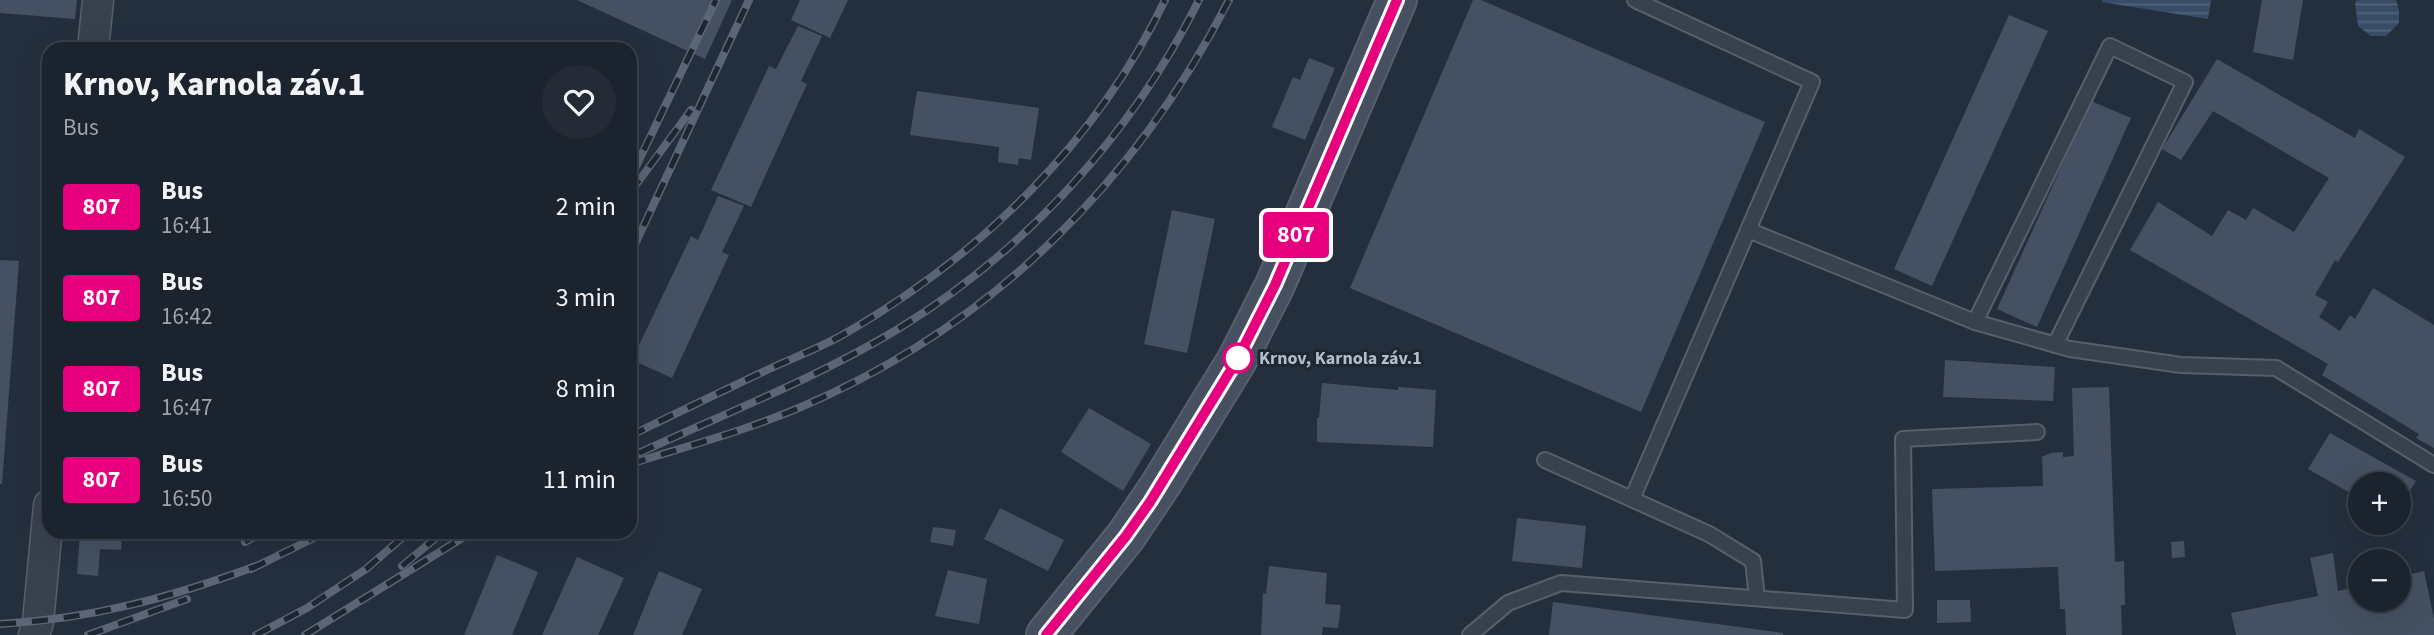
<!DOCTYPE html>
<html lang="en">
<head>
<meta charset="utf-8">
<style>
  body { margin:0; font-family:"Source Sans 3",sans-serif; background:#242b36; color:#f1f3f6; height:100vh; display:flex; flex-direction:column; font-size:26px; white-space:nowrap }
  * { box-sizing:border-box; margin:0 }
  p { font-size:23px; color:#a0a4aa }
  .icon { flex:none; width:38px; height:38px; fill:none; stroke:currentColor; stroke-width:2; stroke-linecap:round; stroke-linejoin:round }
  .map { position:relative; flex:1; overflow:hidden }
  .details { position:absolute; left:42px; top:42px; width:595px; height:497px; display:flex; flex-direction:column; background:#1b232e; border-radius:21px; box-shadow:0 7px 28px #0002,0 0 0 2px #39404a }
  .details>* { flex:none }
  .badge { padding:0 14px; border-radius:5px; font-size:24px; line-height:46px }
  .buttons { position:absolute; left:2348px; top:472px; display:grid; gap:14px }
  .buttons a { display:grid; place-items:center; width:63px; height:63px; border-radius:50%; background:#1b232e; box-shadow:0 7px 28px #0002,0 0 0 2px #39404a; font-size:35px }
  .map>.badge { position:absolute; translate:-50% -50%; box-shadow:0 0 0 4px #fff }
  .round { display:grid; place-items:center; flex:none; width:74px; height:74px; border-radius:37px; background:#242b36 }
  .head { display:flex; align-items:center; justify-content:space-between; height:119px; padding:0 21px }
  h1 { font-size:33px; font-weight:800; line-height:52px }
  ul { padding:0; list-style:none }
  li { display:flex; align-items:center; gap:21px; height:91px; padding:0 21px }
  li div { flex:1 }
  li b { display:block; font-size:26px }
  li em { font-style:normal }
  li .badge { min-width:77px; font-weight:700; text-align:center }
  .map>svg:first-child { display:block }
</style>
</head>
<body>
<div class="map">
<svg width="2434" height="635" viewBox="0 0 2434 635">
  <defs>
    <pattern id="water-rules" width="6" height="5" patternUnits="userSpaceOnUse" patternTransform="scale(1.75)"><rect width="6" height="5" fill="#394c67"/><path d="M0 2.5h6" fill="none" stroke="#53647b"/></pattern>
  </defs>
  <rect width="100%" height="100%" fill="#242f3e"/>
  <g fill="url(#water-rules)">
    <polygon points="2102,0 2211,0 2208,19 2102,2"/>
    <polygon points="2358,0 2396,0 2399,10 2399,23 2386,36 2371,36 2358,26 2355,2"/>
  </g>
  <g fill="#455162">
    <polygon points="0,0 77,0 75,19 0,13"/>
    <polygon points="577,0 732,0 705,59"/>
    <polygon points="800,0 848,0 830,38 791,20"/>
    <polygon points="1473,0 1481,0 1765,122 1641,412 1350,288"/>
    <polygon points="2262,0 2303,0 2293,60 2253,52"/>
    <polygon points="2009,15 2048,31 1932,286 1894,269"/>
    <polygon points="798,26 822,36 801,81 807,84 751,207 711,190 769,66 776,69"/>
    <polygon points="1309,58 1335,68 1305,140 1272,127 1293,77 1300,80"/>
    <polygon points="2217,59 2355,138 2359,129 2405,157 2338,262 2335,260 2315,295 2328,302 2319,317 2340,331 2350,315 2355,319 2373,288 2434,325 2434,448 2416,438 2419,434 2322,375 2328,364 2130,250 2158,202 2212,236 2228,210 2246,220 2253,208 2294,232 2329,178 2213,111 2181,160 2162,149"/>
    <polygon points="917,91 1039,108 1031,160 1019,158 1018,165 998,162 999,147 910,135"/>
    <polygon points="2091,101 2131,118 2037,327 1997,309"/>
    <polygon points="718,196 744,206 722,252 729,255 672,378 632,360 691,236 698,240"/>
    <polygon points="1172,210 1215,219 1187,353 1144,344"/>
    <polygon points="0,260 19,261 2,484 0,484"/>
    <polygon points="1945,360 2055,367 2053,401 1943,397"/>
    <polygon points="1322,383 1398,390 1398,387 1436,390 1433,447 1317,442 1317,418 1319,418"/>
    <polygon points="2109,387 2115,562 2124,561 2125,605 2121,605 2122,635 2066,635 2065,609 2060,609 2058,567 1935,571 1932,489 2043,486 2042,457 2051,453 2063,452 2063,457 2074,456 2072,388"/>
    <polygon points="1089,408 1151,444 1123,491 1061,452"/>
    <polygon points="2330,433 2416,481 2399,508 2399,485 2361,485 2361,499 2308,469"/>
    <polygon points="1000,508 1064,540 1048,571 984,539"/>
    <polygon points="1517,518 1586,526 1582,568 1512,561"/>
    <polygon points="933,527 956,530 953,546 930,542"/>
    <polygon points="80,532 122,532 121,550 100,549 98,576 77,574"/>
    <polygon points="2184,541 2185,557 2172,558 2171,542"/>
    <polygon points="2333,553 2338,591 2361,586 2361,600 2399,600 2399,577 2424,571 2434,619 2434,635 2236,635 2231,613 2318,596 2310,558"/>
    <polygon points="497,555 538,572 512,635 464,635"/>
    <polygon points="577,557 624,578 598,635 542,635"/>
    <polygon points="1269,566 1327,573 1325,604 1341,605 1338,628 1323,627 1322,635 1261,635 1263,593 1266,594"/>
    <polygon points="948,570 987,579 979,624 935,616"/>
    <polygon points="659,571 702,589 682,635 633,635"/>
    <polygon points="1937,600 1970,600 1971,622 1937,623"/>
    <polygon points="1553,602 1783,633 1783,635 1549,635"/>
  </g>
  <g fill="none" stroke-linecap="round" stroke-linejoin="round">
    <g stroke="#565f6c" stroke-width="18">
      <g id="lane">
        <polyline points="1748,230 1975,322 2070,349 2181,365 2276,368 2434,465"/>
        <polyline points="1975,322 2110,46 2185,82 2055,345"/>
        <polyline points="1545,460 1709,534 1753,561 1757,598"/>
        <polyline points="1632,499 1812,82 1635,0"/>
        <polyline points="1470,635 1508,603 1561,583 1905,610 1903,439 2037,432"/>
      </g>
    </g>
    <g stroke="#565f6c" stroke-width="33">
      <g id="street">
        <polyline points="93,49 98,0"/>
        <polyline points="34,635 38,622 49,505"/>
      </g>
    </g>
    <g stroke="#565f6c" stroke-width="42">
      <polyline id="secondary" points="1046,635 1126,536 1161,484 1237,360 1275,285 1397,0"/>
    </g>
    <use href="#lane" stroke="#38414e" stroke-width="14"/>
    <use href="#street" stroke="#38414e" stroke-width="30"/>
    <use href="#secondary" stroke="#465061" stroke-width="38"/>
    <g stroke="#5a6575" stroke-width="8">
      <g id="rail">
        <polyline points="630,179 716,0"/>
        <polyline points="630,193 691,110"/>
        <polyline points="630,255 749,0"/>
        <path d="M630,436C676,413 723,391 769,369C795,357 822,347 846,333C981,255 1097,142 1165,0"/>
        <path d="M639,453C726,413 817,378 898,329C1027,250 1132,134 1199,0"/>
        <path d="M630,464C688,446 745,431 801,407C992,326 1135,183 1229,0"/>
        <polyline points="245,542 262,532"/>
        <polyline points="402,566 443,532"/>
        <polyline points="251,569 326,532"/>
        <path d="M0,624C92,619 173,597 259,565"/>
        <polyline points="88,635 187,599"/>
        <polyline points="256,635 307,608 366,569 409,532"/>
        <polyline points="305,635 472,532"/>
      </g>
    </g>
    <use href="#rail" stroke="#1d2633" stroke-width="5" stroke-dasharray="16" stroke-linecap="butt"/>
  </g>
  <g fill="none" stroke-linecap="round" stroke-linejoin="round">
    <g stroke="#fff" stroke-width="16">
      <polyline id="line" points="1046,635 1126,536 1150,502 1237,360 1275,285 1397,0"/>
    </g>
    <use href="#line" stroke="#e6007e" stroke-width="10"/>
  </g>
  <circle fill="#fff" stroke="#e6007e" stroke-width="3.5" cx="1238" cy="358" r="14"/>
  <g text-anchor="middle" stroke-width="6" stroke-linejoin="round" paint-order="stroke">
    <g font-size="18" font-weight="bold" fill="#b4bcc9" stroke="#1d2633" text-anchor="start">
      <text x="1259" y="364">Krnov, Karnola záv.1</text>
    </g>
  </g>
</svg>
<div class="buttons">
<a>+</a>
<a>−</a>
</div>
<b class="badge" style="left:1296px;top:235px;background:#e6007e;color:#fff">807</b>
<section class="details">
<div class="head"><div><h1>Krnov, Karnola záv.1</h1><p>Bus</p></div><a class="round"><svg class="icon" aria-label="heart" viewBox="0 0 24 24"><path d="M12 20l-8-8c-3-5 5-10 8-4 3-6 11-1 8 4z"/></svg></a></div>
<ul>
<li><span class="badge" style="background:#e6007e;color:#fff">807</span><div><b>Bus</b><p>16:41</p></div><em>2 min</em></li>
<li><span class="badge" style="background:#e6007e;color:#fff">807</span><div><b>Bus</b><p>16:42</p></div><em>3 min</em></li>
<li><span class="badge" style="background:#e6007e;color:#fff">807</span><div><b>Bus</b><p>16:47</p></div><em>8 min</em></li>
<li><span class="badge" style="background:#e6007e;color:#fff">807</span><div><b>Bus</b><p>16:50</p></div><em>11 min</em></li>
</ul>
</section>
</div>
</body>
</html>
